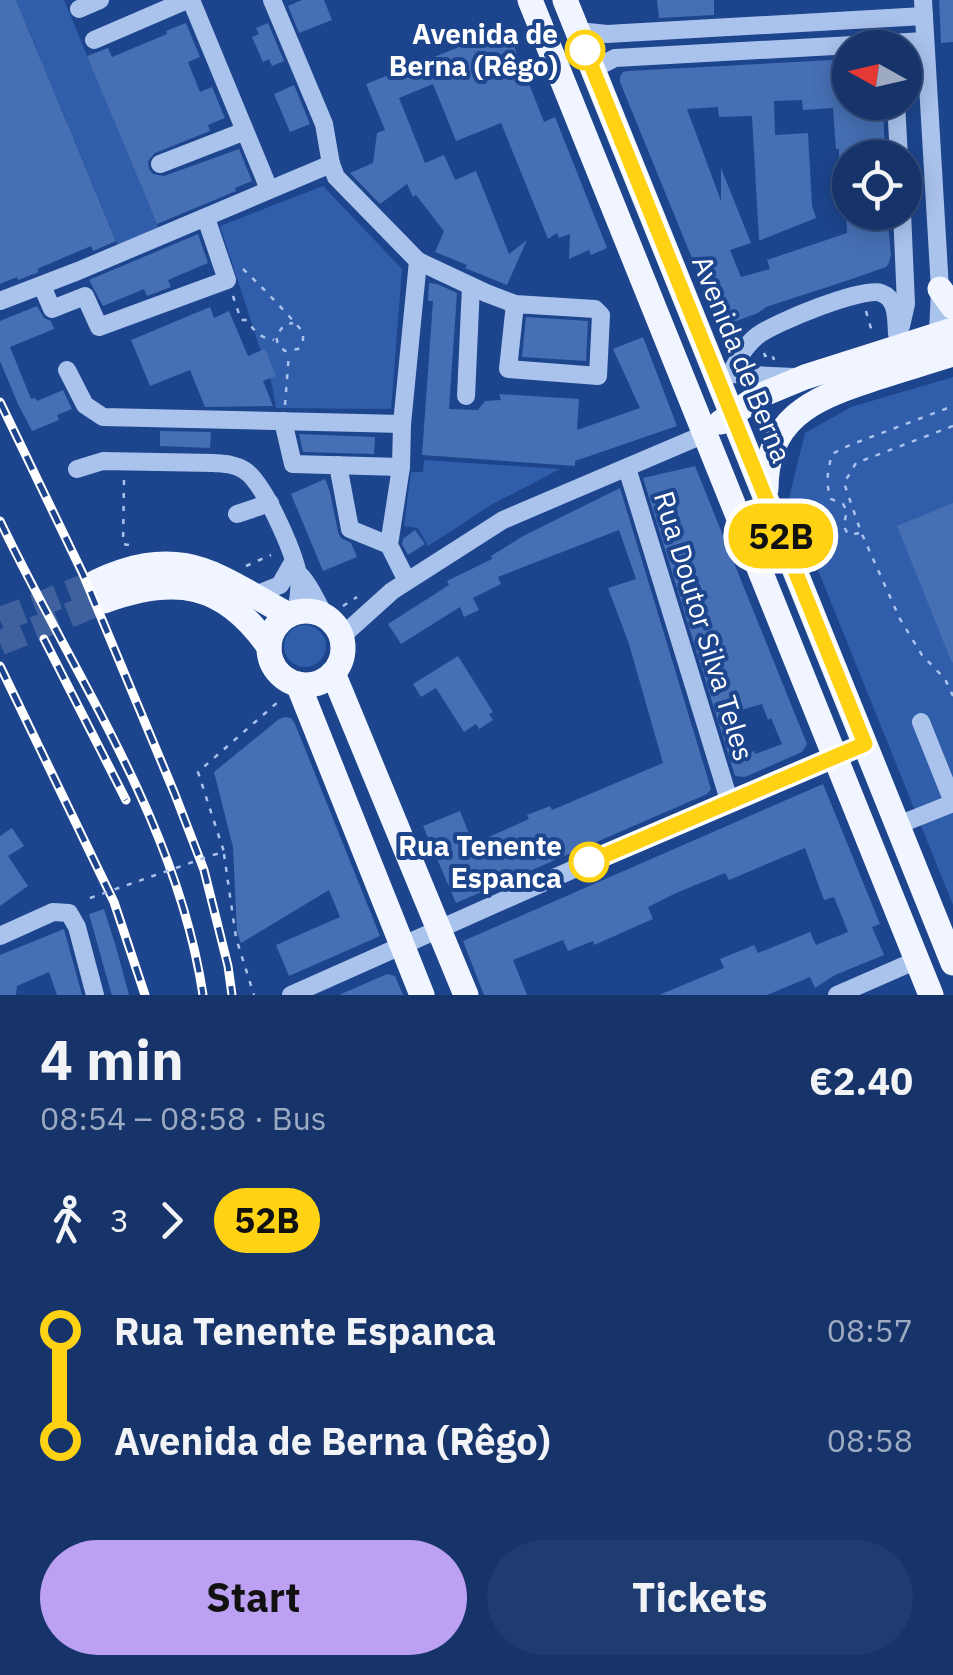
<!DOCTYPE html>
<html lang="en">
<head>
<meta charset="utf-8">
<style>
  body { margin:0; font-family:"IBM Plex Sans",sans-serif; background:#1f3c70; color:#f1f3f6; height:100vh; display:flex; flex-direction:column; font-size:38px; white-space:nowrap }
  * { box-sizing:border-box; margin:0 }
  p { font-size:32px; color:#9eaac1 }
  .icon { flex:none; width:55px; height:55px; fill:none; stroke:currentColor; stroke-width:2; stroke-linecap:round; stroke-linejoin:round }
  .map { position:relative; height:995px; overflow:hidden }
  .sheet { display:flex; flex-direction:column; background:#16346a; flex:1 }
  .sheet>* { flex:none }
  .badge { padding:0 20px; border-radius:32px; font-size:35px; line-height:65px }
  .needle { width:65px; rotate:278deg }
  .fabs { position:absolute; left:832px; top:30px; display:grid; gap:20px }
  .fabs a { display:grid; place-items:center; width:90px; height:90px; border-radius:50%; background:#16346a; box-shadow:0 5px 25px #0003,0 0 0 2px #354f7e; font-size:50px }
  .map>.badge { position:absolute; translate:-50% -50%; box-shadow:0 0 0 5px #fff }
  .legs { display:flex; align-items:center; gap:15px; height:110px; padding:0 40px; font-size:32px }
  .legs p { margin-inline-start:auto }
  .headline { display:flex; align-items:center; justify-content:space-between; height:170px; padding:0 40px }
  h1 { font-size:55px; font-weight:800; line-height:75px }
  .action { display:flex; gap:20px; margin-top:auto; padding:20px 40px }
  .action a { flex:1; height:115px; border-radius:60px; background:#bca0f2; color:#111; font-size:40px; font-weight:800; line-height:115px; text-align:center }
  .action a+a { background:#1f3c70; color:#f1f3f6 }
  ul { padding:0 40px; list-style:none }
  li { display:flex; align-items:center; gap:35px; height:110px; font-size:38px }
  li i { display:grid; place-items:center; width:15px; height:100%; margin:0 12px; background:currentColor }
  li i::after { content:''; width:25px; height:25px; margin:-12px; border:8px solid; border-radius:50%; background:#16346a }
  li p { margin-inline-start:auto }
  li:first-child i { background:linear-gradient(#0000 50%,currentColor 0) }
  li:last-child i { background:linear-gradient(currentColor 50%,#0000 0) }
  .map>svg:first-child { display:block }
</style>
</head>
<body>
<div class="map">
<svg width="953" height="995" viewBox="0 0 953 995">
  <rect width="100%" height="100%" fill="#1d458d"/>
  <g fill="#315eaa">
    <polygon points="16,0 64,0 159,229 118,245 73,137 42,132 67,122 47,75 18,69 41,59"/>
    <polygon points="323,186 402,269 391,409 276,408 272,385 220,226"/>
    <polygon points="953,377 953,905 789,498 805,433 851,407"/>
    <polygon points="424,460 560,469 491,505 428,546 418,528 404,526 411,472 423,472"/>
    <circle cx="305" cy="646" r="21"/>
  </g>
  <g fill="#466fb4" fill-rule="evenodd">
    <polygon points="0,0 16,0 116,241 93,251 91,246 37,269 39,272 18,280 17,277 0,284"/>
    <polygon points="302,0 324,0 332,20 299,33 288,6"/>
    <polygon points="657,0 714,0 714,15 659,18"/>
    <polygon points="939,0 953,0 953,42 941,43"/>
    <polygon points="186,23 200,57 188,62 200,92 212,87 225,118 208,125 210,131 155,153 148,161 149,169 153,174 164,176 239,149 252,181 235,188 236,191 157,224 87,56 108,48 112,57 167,34 166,31"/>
    <polygon points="268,23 284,61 272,66 269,59 263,62 252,37 259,34 256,28"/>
    <polygon points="507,28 544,122 555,117 607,248 591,255 589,250 569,259 570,234 559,238 557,233 548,239 501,123 456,141 433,84 399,98 425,163 444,155 455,180 476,171 509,254 527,240 507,285 465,268 467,265 435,252 444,231 416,195 413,197 407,184 380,204 350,173 373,163 377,133 385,130 366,84"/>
    <polygon points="850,59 850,102 883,102 885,158 839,158 839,149 836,149 833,108 803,110 802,100 774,101 775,135 808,133 812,205 816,218 761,240 759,240 752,116 719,117 718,107 687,109 721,201 721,168 751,243 730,250 741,277 770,269 767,260 847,233 846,212 887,212 891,255 889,263 886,267 852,279 766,307 758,313 728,324 721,323 716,317 620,82 620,76 623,72 628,71"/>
    <polygon points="294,85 310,124 290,132 274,94"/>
    <polygon points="198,234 208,263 168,280 171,287 147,296 144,289 103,306 89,280"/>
    <polygon points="429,283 437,284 457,293 449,409 478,410 485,401 501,400 499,394 579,399 577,430 640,408 613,349 643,337 677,426 575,461 575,466 422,455 433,301 428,301"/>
    <polygon points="37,306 44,318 51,321 54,329 10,347 31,399 35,398 37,401 63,390 72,409 57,415 59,420 32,431 18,404 0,361 0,321"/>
    <polygon points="210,307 214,318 229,311 248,356 265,349 276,376 263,381 273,406 205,407 190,370 150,386 131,340"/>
    <polygon points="526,317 588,321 586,361 522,357"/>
    <polygon points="160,431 211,432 210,448 160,446"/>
    <polygon points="299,434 375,437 374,454 303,452"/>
    <path d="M695,466L807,744L802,752L745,777L735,776L643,478ZM762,704L768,720L771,718L782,744L755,754L754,751L747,754L734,712Z"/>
    <polygon points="325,479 330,492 338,532 341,538 351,543 357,557 323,571 291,494"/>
    <polygon points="620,488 711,789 707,794 456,903 423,826 460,811 473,844 529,819 527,815 550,806 552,810 663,763 629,644 608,588 636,579 619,530 498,577 501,584 473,598 479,610 464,617 460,607 401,644 388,624 449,585 447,581 492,559 491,556 523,536"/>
    <polygon points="953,503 953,662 952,663 897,526"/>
    <polygon points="415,530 425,544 408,555 402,544 403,539"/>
    <polygon points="458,656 493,712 489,714 493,720 479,729 476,724 464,732 436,688 421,697 413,684"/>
    <polygon points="285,717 291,718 295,724 380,936 289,976 276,945 340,917 329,890 241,943 237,932 233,847 214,772 279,719"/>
    <polygon points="823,784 880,924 872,927 884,955 835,975 815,988 810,977 767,995 659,995 724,968 720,959 754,945 758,953 810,932 816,945 848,932 834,897 824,900 805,848 729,880 725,873 676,893 648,907 653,919 594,945 593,941 568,951 563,940 513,960 527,995 484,995 463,941"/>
    <polygon points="12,828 24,846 8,856 28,886 0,906 0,836"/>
    <polygon points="104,909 116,947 129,995 112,995 110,989 89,914"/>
    <polygon points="64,929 82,995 57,995 49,972 17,986 16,995 0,995 0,955"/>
    <polygon points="387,974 395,976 403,995 339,995"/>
  </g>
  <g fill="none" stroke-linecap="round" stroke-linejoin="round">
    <g stroke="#3f619e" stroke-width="25" stroke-dasharray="25 12" stroke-linecap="butt">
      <polyline points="0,620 96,582"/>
      <polyline points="0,643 104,601"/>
    </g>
    <g stroke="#aac3ed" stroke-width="2.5" stroke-dasharray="5 8" stroke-linecap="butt">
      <path d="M243,269C264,289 285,311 303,332V341L298,349L285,351L278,345L276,336L284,325L293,323"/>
      <path d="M233,296L241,320H247C254,331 260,338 274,340"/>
      <polyline points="866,311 872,332"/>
      <polyline points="764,353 765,356 772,354 774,360"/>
      <polyline points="285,405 289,353"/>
      <polyline points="953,426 856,463 844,483 861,532 900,619 922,655 945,679 953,696"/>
      <polyline points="124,480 123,544 136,546"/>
      <path d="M859,533L850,535C841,528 845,521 847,511L843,504L831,499C825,483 828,470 832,454L850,445L953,406"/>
      <polyline points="246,566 271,555"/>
      <polyline points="343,606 357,597"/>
      <polyline points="224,854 236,938 254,995"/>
      <polyline points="213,855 224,852 198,772 279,701"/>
    </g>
    <g stroke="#aac3ed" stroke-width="18">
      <polyline points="191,0 269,189"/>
      <polyline points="272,0 324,124 331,164"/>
      <polyline points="923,0 940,289 938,334"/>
      <polyline points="79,9 100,0"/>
      <polyline points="578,31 607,34 924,16"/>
      <polyline points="94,40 187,0"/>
      <polyline points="593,69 615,58 925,41"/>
      <polyline points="896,102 899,158"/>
      <polyline points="160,164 245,131"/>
      <polyline points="418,261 486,293 515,304 595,309 601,315 598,376 508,369 515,304"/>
      <polyline points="42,286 52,309 85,296 99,327 227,280 206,218"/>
      <polyline points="0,301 78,271 331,164 336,177 418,261 402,424 401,467 389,545 407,581"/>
      <polyline points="901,326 906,304 902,212"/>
      <polyline points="67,370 85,405 103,417 402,424"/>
      <path d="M730,374C738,361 744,346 757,336C773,323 864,286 881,293C898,299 896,320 897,334"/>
      <polyline points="721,378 730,374 794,377"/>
      <polyline points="466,396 471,286"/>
      <polyline points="283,421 293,464 401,467"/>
      <polyline points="338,465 350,529 389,545"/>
      <polyline points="627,468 729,800"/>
      <path d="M77,469L103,461L214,463C225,464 234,464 244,470C264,482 293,551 298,574C301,588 299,600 295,613"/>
      <polyline points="237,514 270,503"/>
      <path d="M301,576C312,588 317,604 326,617"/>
      <polyline points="255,595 280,585 293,562"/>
      <polyline points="341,637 392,591 503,520 705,434"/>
      <polyline points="921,722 953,802"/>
      <polyline points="898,825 953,803"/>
      <polyline points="0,936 53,912 69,913 77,927 95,995"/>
      <polyline points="291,995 729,800 865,744"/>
      <polyline points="837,995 917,960"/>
    </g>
    <g stroke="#f0f5ff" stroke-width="25">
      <polyline points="530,0 931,995"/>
      <polyline points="565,0 953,963"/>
      <polyline points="940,289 953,307"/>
      <polyline points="721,422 759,396 805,377 953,330"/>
      <path d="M766,489C766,420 811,399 870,380C897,371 925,363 953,354"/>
      <path d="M96,582C183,542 215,575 289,615"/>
      <path d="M104,601C175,575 224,582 269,647"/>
      <circle cx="306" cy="648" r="37"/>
      <polyline points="333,673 466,995"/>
      <polyline points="298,684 422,995"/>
    </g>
    <g stroke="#fff" stroke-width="9">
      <g id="rail">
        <polyline points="0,402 83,574 174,792 204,870 228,966 232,995"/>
        <path d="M0,521C74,676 177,822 203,995"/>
        <polyline points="44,639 126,800"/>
        <polyline points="0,666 114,902 145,995"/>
      </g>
    </g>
    <use href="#rail" stroke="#1d458d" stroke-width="5" stroke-dasharray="15" stroke-linecap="butt"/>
    <polyline stroke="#aac3ed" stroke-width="2.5" stroke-dasharray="5 8" stroke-linecap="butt" points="90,898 213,855"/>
  </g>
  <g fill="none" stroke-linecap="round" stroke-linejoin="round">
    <g stroke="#fff" stroke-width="22">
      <polyline id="line-1" points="585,50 865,744 589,862"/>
    </g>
    <use href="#line-1" stroke="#ffd214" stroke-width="15"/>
  </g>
  <g fill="#fff" stroke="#ffd214" stroke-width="5">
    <circle cx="585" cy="50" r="18"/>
    <circle cx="589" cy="862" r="18"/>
  </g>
  <g text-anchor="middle" stroke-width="8" stroke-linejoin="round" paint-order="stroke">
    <g font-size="28" font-weight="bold" fill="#fff" stroke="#1d458d" text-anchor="end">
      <text x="558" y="44">Avenida de<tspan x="558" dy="32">Berna (Rêgo)</tspan></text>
      <text x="562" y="856">Rua Tenente<tspan x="562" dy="32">Espanca</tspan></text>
    </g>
    <g font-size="28" fill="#fff" stroke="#1d458d">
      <text transform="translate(742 359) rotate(68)" y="10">Avenida de Berna</text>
      <text transform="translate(704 626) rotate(73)" y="10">Rua Doutor Silva Teles</text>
    </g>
  </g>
</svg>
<div class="fabs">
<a><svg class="needle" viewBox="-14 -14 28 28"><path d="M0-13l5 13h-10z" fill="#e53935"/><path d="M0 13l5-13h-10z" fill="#9eaac1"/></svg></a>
<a><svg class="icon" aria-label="locate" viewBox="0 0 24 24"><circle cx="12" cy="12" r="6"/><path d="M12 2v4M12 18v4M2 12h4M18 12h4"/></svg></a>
</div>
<b class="badge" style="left:781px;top:536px;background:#ffd214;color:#111">52B</b>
</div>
<section class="sheet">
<div class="headline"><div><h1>4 min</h1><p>08:54 – 08:58 · Bus</p></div><b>€2.40</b></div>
<div class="legs"><svg class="icon" aria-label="walk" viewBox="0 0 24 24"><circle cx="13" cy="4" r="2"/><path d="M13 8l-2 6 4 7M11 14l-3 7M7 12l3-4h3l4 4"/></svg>3<svg class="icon" aria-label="forward" viewBox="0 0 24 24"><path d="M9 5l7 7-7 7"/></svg><b class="badge" style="background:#ffd214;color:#111">52B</b></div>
<ul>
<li><i style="color:#ffd214"></i><b>Rua Tenente Espanca</b><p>08:57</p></li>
<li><i style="color:#ffd214"></i><b>Avenida de Berna (Rêgo)</b><p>08:58</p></li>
</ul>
<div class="action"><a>Start</a><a>Tickets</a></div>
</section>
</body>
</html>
